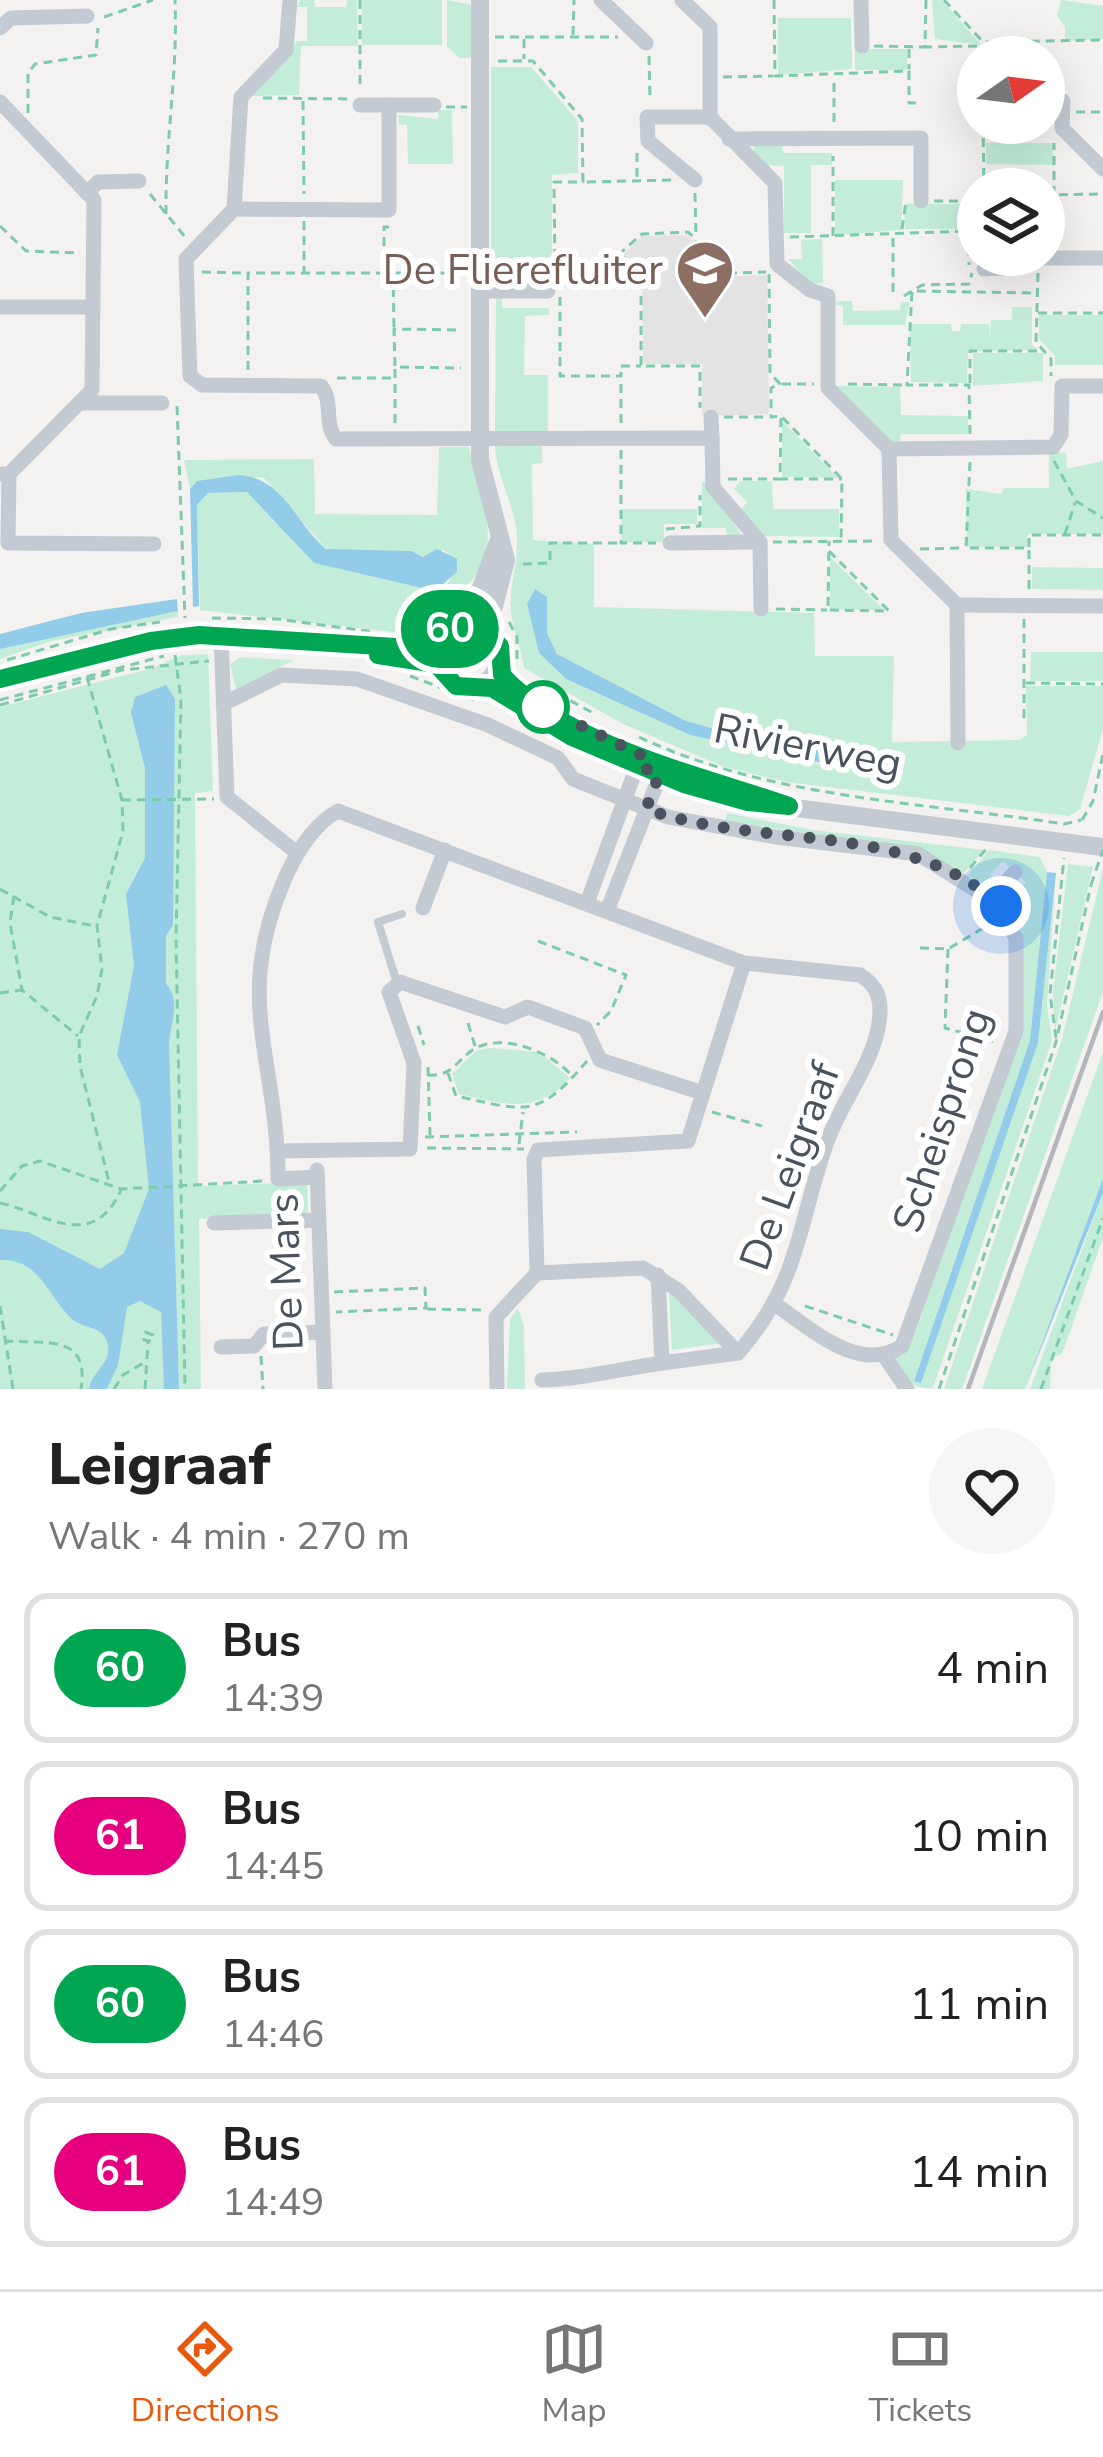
<!DOCTYPE html>
<html lang="en">
<head>
<meta charset="utf-8">
<style>
  body { margin:0; font-family:"Nunito Sans",sans-serif; background:#f6f6f6; color:#222; height:100vh; display:flex; flex-direction:column; font-size:45px; white-space:nowrap }
  * { box-sizing:border-box; margin:0 }
  p { font-size:39px; color:#767676 }
  .icon { flex:none; width:66px; height:66px; fill:none; stroke:currentColor; stroke-width:2; stroke-linecap:round; stroke-linejoin:round }
  .map { position:relative; height:1389px; overflow:hidden }
  .details { display:flex; flex-direction:column; background:#fff; flex:1 }
  .details>* { flex:none }
  .badge { padding:0 24px; border-radius:39px; font-size:42px; line-height:78px }
  .needle { width:78px; rotate:76deg }
  .buttons { position:absolute; left:957px; top:36px; display:grid; gap:24px }
  .buttons a { display:grid; place-items:center; width:108px; height:108px; border-radius:50%; background:#fff; box-shadow:0 12px 48px #0002; font-size:60px }
  .you { position:absolute; width:60px; height:60px; margin:-30px; border:9px solid #fff; border-radius:50%; background:#1a73e8; box-shadow:0 0 0 18px #1a73e833 }
  .map>.badge { position:absolute; translate:-50% -50%; box-shadow:0 0 0 6px #fff }
  .round { display:grid; place-items:center; flex:none; width:126px; height:126px; border-radius:63px; background:#f6f6f6 }
  .headline { display:flex; align-items:center; justify-content:space-between; height:204px; padding:0 48px }
  h1 { font-size:57px; font-weight:800; line-height:90px }
  ul { padding:0; list-style:none }
  li { display:flex; align-items:center; gap:36px; height:150px; margin:0 24px 18px; padding:0 24px; border:6px solid #e0e0e0; border-radius:24px }
  li div { flex:1 }
  li b { display:block; font-size:45px }
  li em { font-style:normal }
  li .badge { min-width:132px; font-weight:700; text-align:center }
  .tab-bar { display:flex; justify-content:space-around; align-items:center; height:168px; border-top:3px solid #e0e0e0; background:#fff; font-size:33px; color:#767676 }
  .tab-bar a { display:grid; justify-items:center; gap:6px }
  .tab-bar .active { color:#ea580c }
  .map>svg:first-child { display:block }
</style>
</head>
<body>
<div class="map">
<svg width="1103" height="1389" viewBox="0 0 1103 1389">
  <rect width="100%" height="100%" fill="#f3f2f1"/>
  <polygon fill="#e4e3e3" points="688,235 694,241 694,266 706,277 767,275 769,414 702,416 702,364 643,364 642,273 623,254 643,236"/>
  <g fill="#c3edd9" fill-rule="evenodd">
    <polygon points="314,0 315,7 346,7 347,0 357,0 358,46 301,46 299,95 249,96 292,52 296,41 307,41 307,7 297,7 300,0"/>
    <rect x="362" y="0" width="80" height="45"/>
    <polygon points="447,0 472,5 472,58 460,58 447,47"/>
    <polygon points="932,0 942,0 981,45 935,39"/>
    <polygon points="1061,0 1103,6 1103,39 1065,41 1065,27 1057,16"/>
    <polygon points="778,18 851,18 852,69 778,75"/>
    <rect x="855" y="49" width="52" height="21"/>
    <polygon points="491,67 531,67 578,121 578,173 552,175 552,273 499,272 498,283 491,283"/>
    <polygon points="438,110 452,110 453,164 408,164 407,125 399,124 398,115 438,119"/>
    <polygon points="754,143 782,143 783,153 832,153 832,165 811,165 811,233 784,233 784,166 762,165 754,157"/>
    <polygon points="986,143 1053,143 1053,165 986,164"/>
    <polygon points="835,180 903,180 901,230 835,235"/>
    <polygon points="904,204 967,204 967,229 905,229"/>
    <polygon points="822,239 823,283 811,284 788,259 802,259 801,240"/>
    <polygon points="621,256 639,275 639,283 558,283 557,273 602,273"/>
    <polygon points="496,297 502,297 502,308 549,308 549,315 525,316 524,375 548,375 548,432 495,431"/>
    <polygon points="840,301 852,301 853,311 900,310 901,302 910,302 905,325 843,325 843,306 832,304"/>
    <polygon points="1012,307 1032,307 1032,344 1038,350 968,351 967,383 911,382 910,324 951,324 952,331 960,331 961,324 989,324 990,337 991,320 1012,320"/>
    <polygon points="1039,315 1103,315 1103,365 1055,365 1055,356 1039,339"/>
    <polygon points="973,353 1043,353 1043,381 973,386"/>
    <polygon points="833,386 900,387 901,415 968,416 968,434 901,434 900,441 887,441"/>
    <polygon points="782,421 838,478 782,477"/>
    <path d="M542,443V463L532,464L533,540L594,544V607L814,613L815,656H894L892,742L1020,740L1027,735L1026,686H1103V729L1080,809L1069,816L786,782L724,767L623,724L524,668C522,649 513,631 511,613C508,585 521,557 516,527C511,498 496,474 495,444ZM547,597V633L557,654L686,721L781,744L844,769L690,735L566,679L539,653L527,604Z"/>
    <path d="M439,447H469C485,516 513,563 440,606C425,614 419,629 402,633L200,610L197,505L208,493L247,492L314,563L435,591L447,585L458,565L444,550L423,557L412,551L327,550L263,477L197,481L190,489L184,460L314,459L315,514L437,515Z"/>
    <polygon points="1049,452 1066,453 1067,469 1103,461 1103,534 1028,534 1027,547 967,547 966,489 1001,494 1004,488 1049,488"/>
    <polygon points="740,481 772,481 773,509 839,509 839,537 764,536 741,510 747,502 734,489"/>
    <polygon points="702,482 707,482 742,536 727,538 726,528 702,528"/>
    <polygon points="621,509 697,509 697,524 664,524 664,542 622,542"/>
    <polygon points="830,557 884,610 830,609"/>
    <polygon points="1032,567 1103,568 1103,590 1032,589"/>
    <polygon points="178,611 178,617 51,641 0,659 0,649"/>
    <polygon points="1031,652 1103,652 1103,681 1030,681"/>
    <polygon points="208,654 213,791 195,793 198,1186 307,1182 308,1215 199,1219 201,1389 0,1389 0,707 153,668 181,655"/>
    <polygon points="240,657 294,660 236,689 230,664"/>
    <polygon points="727,813 813,830 984,850 964,873 922,850 725,821"/>
    <path d="M989,850L1040,857L1047,872L1030,1040L914,1380L920,1383L1038,1043L1056,873L1047,1004L1052,1041L933,1388C910,1389 904,1379 893,1361L915,1334L1020,1026L1018,927L1001,896H1013L1026,882L1003,861L990,874L995,883L990,889L968,875Z"/>
    <polygon points="1068,864 1093,867 1055,1032 1053,992"/>
    <polygon points="1103,868 1103,992 962,1389 944,1389 1062,1039"/>
    <path d="M491,1048L539,1052L570,1078C536,1116 503,1104 459,1094L452,1074L477,1050Z"/>
    <polygon points="1103,1052 1103,1178 1095,1199 1025,1389 982,1389"/>
    <polygon points="1103,1193 1103,1238 1062,1354 1051,1358 1050,1389 1030,1389"/>
    <polygon points="674,1293 723,1343 672,1350 669,1294"/>
    <polygon points="518,1308 524,1326 525,1389 507,1389 510,1319"/>
  </g>
  <g fill="#93cce8">
    <path d="M239,475C284,478 295,523 326,549L412,551L423,557L437,549L457,559V572L435,591L314,563L247,492L208,493L197,505L199,606L193,607L190,489L197,481Z"/>
    <polygon points="535,589 547,597 547,633 557,654 686,721 753,739 836,751 851,769 690,735 566,679 539,653 527,604"/>
    <polygon points="177,599 178,611 0,649 0,634 81,613"/>
    <path d="M166,685L175,699L173,925L166,936V984C182,1001 170,1023 169,1044L179,1389H164L161,1312L140,1301L127,1307L118,1365L107,1389H89C92,1372 111,1363 108,1346C105,1325 85,1330 72,1319C47,1296 40,1258 0,1260V1229L28,1232L100,1269L124,1253L149,1189L140,1102L117,1055L134,966L126,894L145,858V768L131,713L135,697Z"/>
    <polygon points="1047,872 1056,873 1038,1043 921,1383 914,1381 1030,1040"/>
    <polygon points="1103,1178 1103,1193 1025,1389"/>
  </g>
  <g fill="none" stroke-linecap="round" stroke-linejoin="round">
    <g stroke="#7dcaad" stroke-width="3" stroke-dasharray="9 6" stroke-linecap="butt">
      <polyline points="360,0 360,88"/>
      <polyline points="774,0 775,76 909,71 909,103 921,103"/>
      <polyline points="926,0 925,47 983,46 983,57"/>
      <polyline points="944,0 983,42 1103,40"/>
      <polyline points="104,17 153,0"/>
      <polyline points="573,35 574,0"/>
      <polyline points="495,37 618,37"/>
      <polyline points="524,39 524,59"/>
      <polyline points="874,46 924,47"/>
      <polyline points="909,49 909,69"/>
      <polyline points="649,56 650,100"/>
      <polyline points="498,61 533,61 582,119 583,182 554,182 555,270 600,271 642,234 688,232 696,239 696,265 706,274 766,272"/>
      <polyline points="723,77 773,76"/>
      <polyline points="263,98 349,99"/>
      <polyline points="303,101 304,194"/>
      <polyline points="446,107 467,107"/>
      <polyline points="1076,112 1103,112"/>
      <polyline points="28,113 28,73 35,64 96,55 98,28"/>
      <polyline points="834,122 834,78"/>
      <polyline points="983,123 984,189"/>
      <polyline points="637,153 637,179"/>
      <polyline points="587,182 673,180"/>
      <polyline points="695,193 696,237"/>
      <polyline points="150,194 186,238"/>
      <polyline points="1044,195 1103,194"/>
      <polyline points="1054,195 1054,143"/>
      <polyline points="934,201 969,201"/>
      <path d="M166,214C165,140 178,74 175,0"/>
      <polyline points="304,221 304,272"/>
      <polyline points="0,226 26,251 80,253"/>
      <polyline points="389,227 384,227 384,273 393,273 394,327"/>
      <polyline points="902,229 906,201"/>
      <polyline points="969,231 969,201 978,201"/>
      <polyline points="833,236 833,156"/>
      <polyline points="790,237 969,231 969,265"/>
      <polyline points="893,238 893,296"/>
      <polyline points="620,253 641,274 641,283"/>
      <polyline points="202,272 246,273"/>
      <polyline points="395,273 455,273"/>
      <polyline points="1038,273 1036,342 1051,359 1051,376"/>
      <polyline points="769,274 770,373 780,384 771,388 771,417 781,416 842,479 841,541"/>
      <polyline points="563,285 641,284 641,366 700,366 700,408"/>
      <polyline points="904,296 922,285 969,284 972,273"/>
      <polyline points="560,297 560,376 621,376 621,366 641,366"/>
      <polyline points="1038,313 1103,313"/>
      <polyline points="456,330 394,329 395,367 461,368"/>
      <polyline points="395,369 395,426"/>
      <polyline points="248,370 248,273 384,273"/>
      <polyline points="337,378 395,378"/>
      <polyline points="970,383 970,351 1042,351"/>
      <polyline points="782,384 814,384"/>
      <polyline points="848,384 904,385"/>
      <polyline points="177,406 185,618"/>
      <polyline points="724,417 769,417"/>
      <polyline points="781,418 780,479 842,479"/>
      <polyline points="621,423 621,378"/>
      <polyline points="970,434 969,385 907,385 912,291 1036,293"/>
      <polyline points="621,450 621,543 656,543"/>
      <polyline points="1054,461 1076,501 1103,518"/>
      <polyline points="970,462 966,548 1029,548 1029,535 1103,535"/>
      <polyline points="728,479 779,479"/>
      <polyline points="666,529 700,526 700,495"/>
      <polyline points="1065,534 1075,503"/>
      <polyline points="773,542 877,541"/>
      <polyline points="920,549 964,548"/>
      <polyline points="829,551 889,611 828,610 829,541"/>
      <polyline points="523,564 550,563 550,543 621,543"/>
      <polyline points="1029,589 1029,550"/>
      <polyline points="776,609 827,610"/>
      <polyline points="212,618 277,619 375,632"/>
      <polyline points="1024,619 1024,724"/>
      <polyline points="509,622 517,637 517,664"/>
      <polyline points="426,629 456,606"/>
      <polyline points="416,631 435,612 461,599"/>
      <polyline points="175,655 181,700 176,940 185,1389"/>
      <polyline points="7,660 111,629 160,622"/>
      <polyline points="410,676 474,700"/>
      <polyline points="87,677 122,800 123,831 97,926 102,969 97,996 79,1036 80,1066 110,1186"/>
      <polyline points="1026,683 1103,684"/>
      <polyline points="544,686 593,713"/>
      <polyline points="0,700 164,656"/>
      <polyline points="0,705 122,670 209,661"/>
      <path d="M639,737C771,799 922,802 1064,824L1081,820"/>
      <polyline points="122,800 214,799"/>
      <polyline points="1082,820 1093,801 1103,754"/>
      <polyline points="970,868 987,848"/>
      <polyline points="0,889 50,917 95,926"/>
      <polyline points="14,896 10,923 22,990 78,1036"/>
      <polyline points="538,941 626,975 611,1011 597,1025"/>
      <polyline points="920,948 948,949 990,924"/>
      <polyline points="948,949 945,1028 996,1042"/>
      <polyline points="0,993 22,990"/>
      <polyline points="468,1023 475,1046"/>
      <polyline points="418,1026 424,1045"/>
      <polyline points="1056,1038 1050,994 1064,858"/>
      <polyline points="428,1067 430,1135"/>
      <path d="M448,1073L456,1096C526,1111 537,1120 587,1061"/>
      <path d="M428,1075C454,1077 456,1059 476,1048C505,1033 553,1053 572,1076"/>
      <polyline points="712,1112 762,1126"/>
      <polyline points="425,1137 577,1132"/>
      <polyline points="519,1144 523,1112"/>
      <polyline points="427,1148 524,1149"/>
      <polyline points="0,1191 22,1166 40,1161 121,1189 264,1181"/>
      <path d="M0,1203C43,1212 92,1254 121,1190"/>
      <polyline points="334,1292 425,1288 426,1308 336,1312"/>
      <polyline points="0,1306 13,1389"/>
      <polyline points="805,1306 893,1335"/>
      <polyline points="427,1309 483,1310"/>
      <polygon points="145,1332 153,1335 151,1341 144,1340"/>
      <path d="M4,1341C45,1344 90,1333 81,1389"/>
      <polyline points="261,1356 263,1389"/>
      <polyline points="114,1389 123,1375 145,1362"/>
      <polyline points="145,1389 148,1342"/>
      <polyline points="939,1389 1056,1042 1091,885"/>
      <polyline points="1041,1389 1103,1218"/>
    </g>
    <polyline stroke="#c3cad2" stroke-width="8" points="397,983 378,922 402,914"/>
    <g stroke="#c3cad2" stroke-width="15">
      <path d="M290,0L286,50L241,97L234,209L186,259L190,376L202,385L321,386C334,402 323,423 336,439L712,438L713,487L760,542L761,609"/>
      <polyline points="601,0 646,43"/>
      <polyline points="682,0 710,27 710,117 775,183 777,264 810,290 828,296 828,388 889,449 891,540 957,605 958,743"/>
      <polyline points="861,0 862,46"/>
      <polyline points="0,28 11,18 87,16"/>
      <polyline points="0,102 94,200 92,390 9,474 0,474"/>
      <polyline points="1044,102 1063,101 1062,128 1103,169"/>
      <polyline points="360,105 434,105"/>
      <polyline points="729,139 921,138 921,201"/>
      <polyline points="695,180 648,141 647,117 710,117"/>
      <polyline points="87,193 98,182 139,181"/>
      <polyline points="234,209 389,210 389,105"/>
      <polyline points="984,269 1005,268 1013,258 1103,258"/>
      <polyline points="480,291 548,291"/>
      <polyline points="0,307 93,307"/>
      <polyline points="82,403 162,403"/>
      <polyline points="711,417 712,438"/>
      <polyline points="889,449 1053,447 1061,435 1062,386 1103,386"/>
      <polyline points="9,474 8,543 154,544"/>
      <polyline points="670,543 760,542"/>
      <polyline points="957,605 1103,606"/>
      <polyline points="221,635 227,797 297,853"/>
      <path d="M223,704L281,675L357,679L488,725L558,758L573,779L668,817L776,837L918,854L1001,906L1016,939V1031L902,1346C859,1374 813,1330 776,1305"/>
      <polyline points="992,897 1015,872"/>
      <polyline points="587,903 641,755"/>
      <polyline points="423,908 445,850"/>
      <polyline points="607,911 664,765"/>
      <polyline points="278,1151 410,1149 414,1063 389,992 400,982 505,1017 528,1007 585,1028 600,1060 703,1093"/>
      <polyline points="317,1170 325,1389"/>
      <path d="M317,1177L278,1179C278,1056 231,1000 286,876C297,852 314,824 338,811L744,963L860,975C879,986 882,1002 879,1023C873,1064 841,1102 827,1142C797,1226 801,1281 738,1353L678,1290L643,1268L537,1273"/>
      <polyline points="214,1223 319,1220"/>
      <polyline points="537,1273 534,1159 538,1150 688,1141 744,963"/>
      <polyline points="658,1275 662,1363 738,1353"/>
      <polyline points="221,1347 254,1346 264,1334 323,1332"/>
      <polyline points="885,1357 907,1389"/>
      <path d="M542,1380C583,1379 620,1369 662,1363"/>
      <polyline points="497,1389 496,1317 537,1273"/>
    </g>
    <g stroke="#c3cad2" stroke-width="18">
      <polyline points="480,0 480,460 506,560 488,629"/>
      <circle cx="468" cy="655" r="32"/>
      <polyline points="468,623 498,542"/>
      <polyline points="374,654 436,664"/>
      <polyline points="498,668 546,709 627,749"/>
      <path d="M0,679C70,662 144,634 217,635C289,636 366,660 438,643"/>
      <polyline points="482,685 599,750 684,784 748,802 1103,847"/>
    </g>
    <polyline stroke="#b4b6bb" stroke-width="4.5" points="968,1389 1103,1012"/>
    <polyline stroke="#7dcaad" stroke-width="3" stroke-dasharray="9 6" stroke-linecap="butt" points="1091,885 1103,850"/>
  </g>
  <g fill="none" stroke-linecap="round" stroke-linejoin="round">
    <g stroke="#fff" stroke-width="27">
      <path id="line" d="M0,679L151,641L199,635L412,648L438,643L456,625L478,624L500,646L502,675C567,746 701,775 789,806L748,802L684,784L572,737L492,688L456,686L436,664L378,655"/>
    </g>
    <use href="#line" stroke="#00a651" stroke-width="18"/>
    <path stroke="#4a525e" stroke-width="12" stroke-dasharray="0 21.6" d="M543,707L641,755L638,765L659,775L646,809C760,850 906,819 1001,906"/>
  </g>
  <defs>
    <g id="school-pin" transform="scale(3)"><path d="M0 17L-7.5 6A9.5 9.5 0 1 1 7.5 6Z" fill="#8d6e63" stroke="#fff"/><path d="M0-5L7-2L0 1L-7-2ZM-4 1L0 2.5L4 1V4Q0 6-4 4Z" fill="#fff"/></g>
  </defs>
  <g fill-rule="evenodd">
    <use href="#school-pin" x="705" y="269"/>
  </g>
  <circle fill="#fff" stroke="#00a651" stroke-width="6" cx="543" cy="707" r="24"/>
  <g text-anchor="middle" stroke-width="12" stroke-linejoin="round" paint-order="stroke">
    <g font-size="42" fill="#785e54" stroke="#fff" text-anchor="end">
      <text x="663" y="284">De Flierefluiter</text>
    </g>
    <g font-size="42" fill="#4a525e" stroke="#fff">
      <text transform="translate(808 745) rotate(11)" y="15">Rivierweg</text>
      <text transform="translate(941 1120) rotate(-72)" y="15">Scheisprong</text>
      <text transform="translate(789 1166) rotate(-70)" y="15">De Leigraaf</text>
      <text transform="translate(285 1272) rotate(-92)" y="15">De Mars</text>
    </g>
  </g>
</svg>
<div class="buttons">
<a><svg class="needle" viewBox="-14 -14 28 28"><path d="M0-13l5 13h-10z" fill="#e53935"/><path d="M0 13l5-13h-10z" fill="#767676"/></svg></a>
<a><svg class="icon" aria-label="layers" viewBox="0 0 24 24"><path d="M12 4l9 5-9 5-9-5zM3 14l9 5 9-5"/></svg></a>
</div>
<div class="you" style="left:1001px;top:906px"></div>
<b class="badge" style="left:450px;top:629px;background:#00a651;color:#fff">60</b>
</div>
<section class="details">
<div class="headline"><div><h1>Leigraaf</h1><p>Walk · 4 min · 270 m</p></div><a class="round"><svg class="icon" aria-label="heart" viewBox="0 0 24 24"><path d="M12 20l-8-8c-3-5 5-10 8-4 3-6 11-1 8 4z"/></svg></a></div>
<ul>
<li><span class="badge" style="background:#00a651;color:#fff">60</span><div><b>Bus</b><p>14:39</p></div><em>4 min</em></li>
<li><span class="badge" style="background:#e6007e;color:#fff">61</span><div><b>Bus</b><p>14:45</p></div><em>10 min</em></li>
<li><span class="badge" style="background:#00a651;color:#fff">60</span><div><b>Bus</b><p>14:46</p></div><em>11 min</em></li>
<li><span class="badge" style="background:#e6007e;color:#fff">61</span><div><b>Bus</b><p>14:49</p></div><em>14 min</em></li>
</ul>
</section>
<nav class="tab-bar">
<a class="active"><svg class="icon" aria-label="directions" viewBox="0 0 24 24"><path d="M12 3l9 9-9 9-9-9zM9 14v-3h6M13 9l2 2-2 2"/></svg>Directions</a>
<a><svg class="icon" aria-label="map" viewBox="0 0 24 24"><path d="M3 6l6-2 6 2 6-2v14l-6 2-6-2-6 2zM9 4v14M15 6v14"/></svg>Map</a>
<a><svg class="icon" aria-label="tickets" viewBox="0 0 24 24"><path d="M3 7h18v10H3zM15 7v10"/></svg>Tickets</a>
</nav>
</body>
</html>
